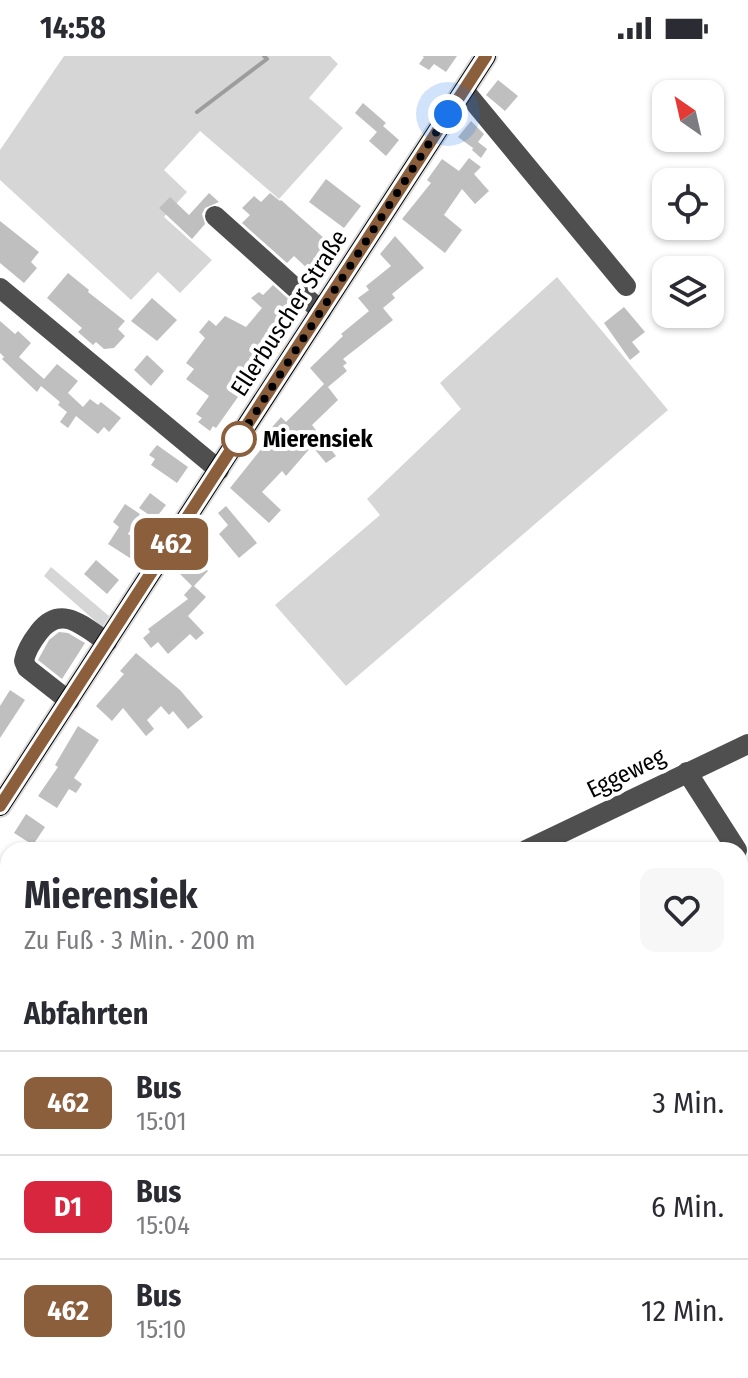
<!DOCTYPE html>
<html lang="de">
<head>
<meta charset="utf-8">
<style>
  body { margin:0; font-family:"Fira Sans Condensed",sans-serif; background:#f7f7f7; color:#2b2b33; height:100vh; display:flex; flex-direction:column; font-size:30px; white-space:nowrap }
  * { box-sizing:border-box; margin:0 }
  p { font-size:26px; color:#7c7c81 }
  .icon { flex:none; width:44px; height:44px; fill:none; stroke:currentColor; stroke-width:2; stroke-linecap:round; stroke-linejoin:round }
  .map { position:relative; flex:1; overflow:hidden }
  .panel { position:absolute; left:0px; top:786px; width:748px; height:536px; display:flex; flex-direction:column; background:#fff; border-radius:24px 24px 0 0; box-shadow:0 2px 6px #0004 }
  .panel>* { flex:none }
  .badge { padding:0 16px; border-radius:12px; font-size:28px; line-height:52px }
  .needle { width:52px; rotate:326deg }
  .controls { position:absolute; left:652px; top:24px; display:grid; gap:16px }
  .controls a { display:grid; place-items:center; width:72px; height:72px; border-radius:16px; background:#fff; box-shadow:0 2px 6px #0004; font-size:40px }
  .you { position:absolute; width:40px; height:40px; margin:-20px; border:6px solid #fff; border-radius:50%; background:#1a73e8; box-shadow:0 0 0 12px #1a73e833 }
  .map>.badge { position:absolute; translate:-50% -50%; box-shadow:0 0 0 4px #fff }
  h2 { padding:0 24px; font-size:30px; line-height:72px }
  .round { display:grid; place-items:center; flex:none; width:84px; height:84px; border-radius:16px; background:#f7f7f7 }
  .summary { display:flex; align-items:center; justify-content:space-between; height:136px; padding:0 24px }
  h1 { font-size:38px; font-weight:700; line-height:60px }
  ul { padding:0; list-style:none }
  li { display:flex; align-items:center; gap:24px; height:104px; padding:0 24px; border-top:2px solid #e1e1e2 }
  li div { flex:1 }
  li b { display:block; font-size:30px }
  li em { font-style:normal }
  li .badge { min-width:88px; font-weight:700; text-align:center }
  .status { display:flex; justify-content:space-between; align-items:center; height:56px; padding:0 40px; background:#fff; direction:ltr }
  .status svg { height:22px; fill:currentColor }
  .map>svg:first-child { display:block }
</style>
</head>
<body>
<div class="status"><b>14:58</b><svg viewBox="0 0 49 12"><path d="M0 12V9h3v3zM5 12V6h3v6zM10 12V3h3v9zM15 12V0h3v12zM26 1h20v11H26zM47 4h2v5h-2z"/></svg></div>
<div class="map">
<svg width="748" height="1322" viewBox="0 0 748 1322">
  <rect width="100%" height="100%" fill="#fff"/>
  <g fill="#d6d6d6">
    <polygon points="64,0 330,0 338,8 309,42 343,72 279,143 200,75 164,114 187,136 164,161 212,204 180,237 158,216 131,244 0,124 0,94"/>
    <polygon points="557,221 668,354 346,630 275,549 380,459 367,443 461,353 440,327"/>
    <polygon points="51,511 109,560 102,571 44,520"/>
    <polygon points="748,1055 748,1322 717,1322 711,1314 740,1314 740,1061"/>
    <polygon points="8,1153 8,1288 0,1296 0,1158"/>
    <polygon points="225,1314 409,1314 416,1322 230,1322"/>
    <polygon points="507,1314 600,1314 608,1322 515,1322"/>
  </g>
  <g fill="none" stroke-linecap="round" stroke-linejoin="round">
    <polyline stroke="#9d9d9d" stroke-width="4" points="197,56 267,3 264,0"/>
  </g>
  <g fill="#bfbfbf">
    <polygon points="422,0 457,0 446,16 434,8 429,14 419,8 424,1"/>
    <polygon points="498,24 518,40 505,55 486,39"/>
    <polygon points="363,47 386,67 383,70 399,84 386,100 369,85 377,76 355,57"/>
    <polygon points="471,65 484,78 478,86 487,93 481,102 472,94 475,89 473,92 458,81"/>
    <polygon points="469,102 481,111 474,118 489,135 475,148 462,133 444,159 462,174 445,197 402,163 431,127 427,124 442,103 459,115"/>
    <polygon points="326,123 361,150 344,172 309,146"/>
    <polygon points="209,137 219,146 205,152 202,158 205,168 192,183 159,152 170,141 189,159"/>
    <polygon points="270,137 280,145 281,144 334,191 311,216 294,200 287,207 242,167 250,159 242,152 254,140 261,146"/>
    <polygon points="0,165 39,196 31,206 37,212 24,227 0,207"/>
    <polygon points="395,180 424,212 392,238 395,242 383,252 393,264 343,303 347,307 343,310 347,315 328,331 338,344 312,369 336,400 326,407 312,390 286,420 282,415 262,436 281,454 269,467 230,432 270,382 266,378 281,361 286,366 324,328 310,312 343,280 341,278 369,255 358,242 369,234 366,230 391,210 380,198"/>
    <polygon points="68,217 89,234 88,236 125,265 118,273 125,280 114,292 104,293 96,286 93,289 78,276 82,272 47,242"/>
    <polygon points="273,229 295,249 267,274 276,281 249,312 255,317 216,372 213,370 210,375 198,366 202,362 196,358 209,340 186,323 194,313 186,307 205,282 199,276 209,264 216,270 225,260 246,271 262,252 251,242 259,236 263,239"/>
    <polygon points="152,242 177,264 157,285 131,265"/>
    <polygon points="624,251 645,276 632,286 640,296 630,304 604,267"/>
    <polygon points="0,265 15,278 18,275 31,287 19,301 44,323 57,308 78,325 68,337 83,351 90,343 98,349 101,346 121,362 109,376 104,371 98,378 76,360 68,372 60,366 67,356 58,349 60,346 41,330 37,336 2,303 4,301 0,297"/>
    <polygon points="147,299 164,315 151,330 134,314"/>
    <polygon points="157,389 188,411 177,427 151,409 155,403 149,399"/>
    <polygon points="150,437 166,449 155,463 139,452"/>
    <polygon points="125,448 140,458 128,478 144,488 133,504 108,488 119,471 113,466"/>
    <polygon points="226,450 257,487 239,502 219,478 228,469 218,457"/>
    <polygon points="191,498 208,515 194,530 206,541 188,560 204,577 196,584 190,578 168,598 158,586 151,592 143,582 150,576 148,573 188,543 184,539 192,530 176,514"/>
    <polygon points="96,504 119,524 107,538 84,518"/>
    <polygon points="59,576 68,577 85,587 62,623 38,604 49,584"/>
    <polygon points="136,597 180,634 203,661 188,673 173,655 169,659 161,650 147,664 154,673 146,680 123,652 112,665 96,650 124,618 120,615"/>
    <polygon points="10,634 25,644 0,682 0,650"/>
    <polygon points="78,670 99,684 74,722 82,728 76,737 69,733 57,752 38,740 58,711 55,709"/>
    <polygon points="26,758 45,771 33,789 14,777"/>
  </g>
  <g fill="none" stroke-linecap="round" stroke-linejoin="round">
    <g stroke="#dbdbdb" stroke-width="24">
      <polyline id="major" points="0,750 486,0"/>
    </g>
    <g stroke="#4f4f4f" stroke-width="20">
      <polyline points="464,34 626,230"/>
      <polyline points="215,160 321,255"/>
      <polyline points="0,232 219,414"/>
      <path d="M69,645L27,612L24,605C26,594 32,585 39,576C61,547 84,571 107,586"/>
      <polyline points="687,716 737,794"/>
      <polyline points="526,794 748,688"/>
      <polyline points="0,910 8,914"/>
      <polyline points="740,1049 748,1043"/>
      <polyline points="0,1053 8,1048"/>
      <polyline points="706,1314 712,1322"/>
      <polyline points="195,1322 206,1314"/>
    </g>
    <use href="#major" stroke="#000" stroke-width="20"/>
  </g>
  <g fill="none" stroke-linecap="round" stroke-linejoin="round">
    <g stroke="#fff" stroke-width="18">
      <polyline id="line" points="0,750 486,0"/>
    </g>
    <use href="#line" stroke="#8b5e3c" stroke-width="12"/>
    <polyline stroke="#000" stroke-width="8" stroke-dasharray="0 14.4" points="239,383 236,387 448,58"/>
  </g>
  <circle fill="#fff" stroke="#8b5e3c" stroke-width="4" cx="239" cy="383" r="16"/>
  <g text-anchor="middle" stroke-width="8" stroke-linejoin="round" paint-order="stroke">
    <g font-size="24" fill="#000" stroke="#fff">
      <text transform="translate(289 257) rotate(-57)" y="8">Ellerbuscher Straße</text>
      <text transform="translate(626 717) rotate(-26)" y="8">Eggeweg</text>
    </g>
    <g font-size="24" font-weight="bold" fill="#000" stroke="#fff" text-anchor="start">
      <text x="263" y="391">Mierensiek</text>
    </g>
  </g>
</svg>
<div class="controls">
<a><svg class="needle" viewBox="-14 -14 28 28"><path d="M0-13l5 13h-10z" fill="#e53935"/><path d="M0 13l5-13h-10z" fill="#7c7c81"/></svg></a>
<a><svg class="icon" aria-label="locate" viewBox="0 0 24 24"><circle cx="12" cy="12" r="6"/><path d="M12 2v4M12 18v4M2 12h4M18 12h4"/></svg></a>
<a><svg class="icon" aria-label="layers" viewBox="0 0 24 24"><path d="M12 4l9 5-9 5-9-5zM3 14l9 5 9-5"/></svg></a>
</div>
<div class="you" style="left:448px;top:58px"></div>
<b class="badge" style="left:171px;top:488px;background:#8b5e3c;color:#fff">462</b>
<section class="panel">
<div class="summary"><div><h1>Mierensiek</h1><p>Zu Fuß · 3 Min. · 200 m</p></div><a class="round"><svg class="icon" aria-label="heart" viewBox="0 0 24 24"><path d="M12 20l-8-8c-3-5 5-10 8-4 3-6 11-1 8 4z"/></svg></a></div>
<h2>Abfahrten</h2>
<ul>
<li><span class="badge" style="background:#8b5e3c;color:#fff">462</span><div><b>Bus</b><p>15:01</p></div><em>3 Min.</em></li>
<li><span class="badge" style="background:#d7263d;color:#fff">D1</span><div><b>Bus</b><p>15:04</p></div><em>6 Min.</em></li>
<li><span class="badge" style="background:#8b5e3c;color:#fff">462</span><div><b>Bus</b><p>15:10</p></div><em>12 Min.</em></li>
</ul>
</section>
</div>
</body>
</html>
